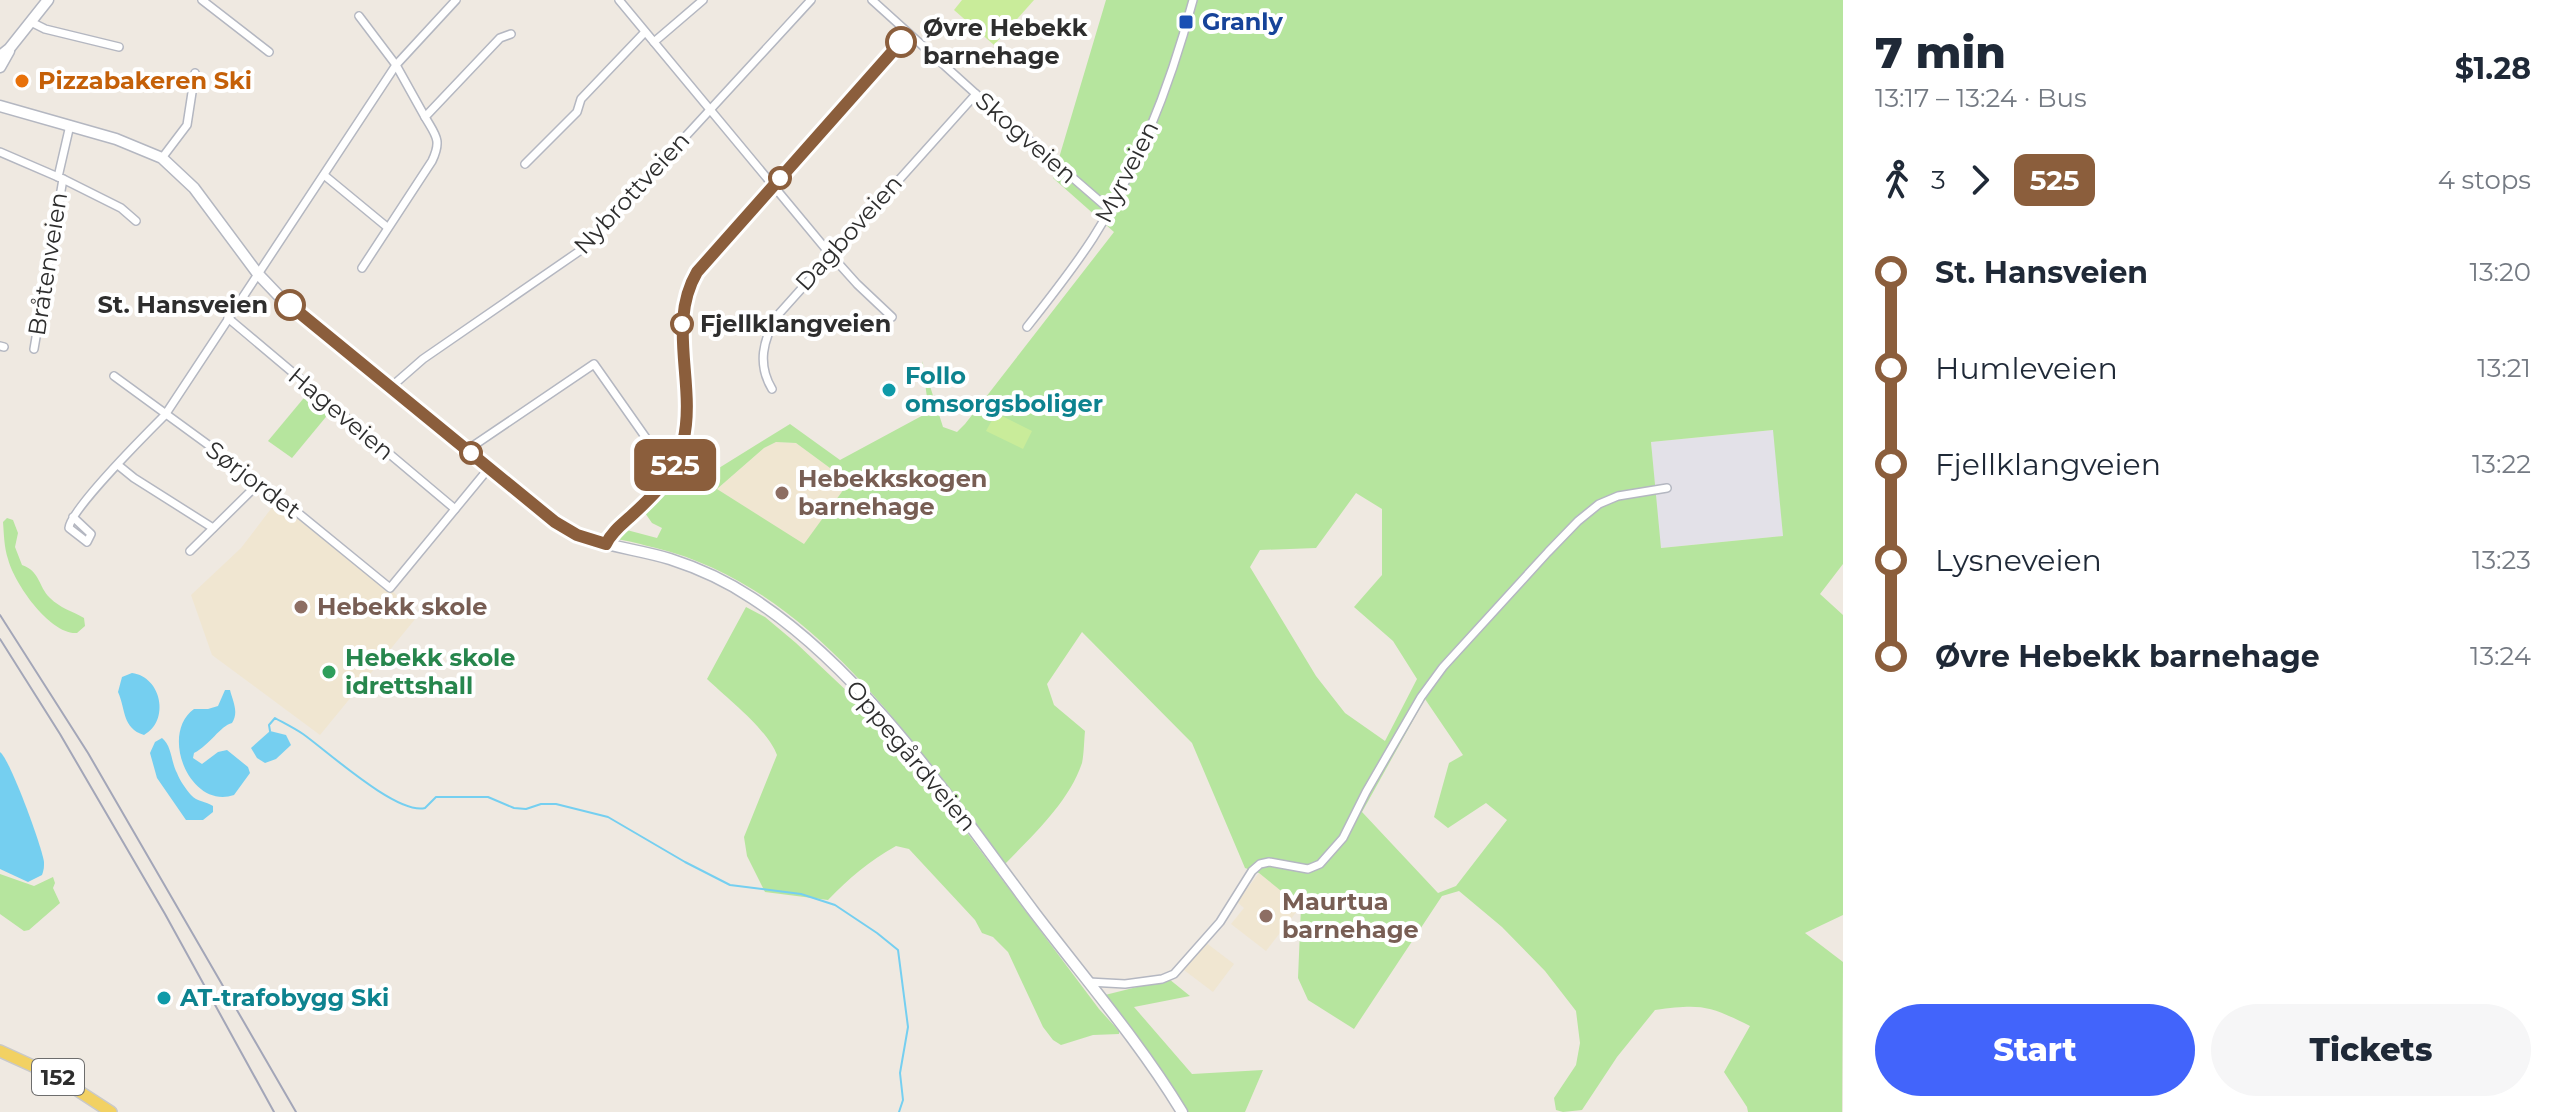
<!DOCTYPE html>
<html lang="en">
<head>
<meta charset="utf-8">
<style>
  body { margin:0; font-family:Montserrat,sans-serif; background:#f6f6f7; color:#1f2937; height:100vh; display:flex; flex-direction:column; font-size:30px; white-space:nowrap }
  * { box-sizing:border-box; margin:0 }
  p { font-size:26px; color:#747a83 }
  .icon { flex:none; width:44px; height:44px; fill:none; stroke:currentColor; stroke-width:2; stroke-linecap:round; stroke-linejoin:round }
  .map { position:relative; flex:1; overflow:hidden }
  .details { display:flex; flex-direction:column; background:#fff; width:720px }
  .details>* { flex:none }
  .badge { padding:0 16px; border-radius:12px; font-size:28px; line-height:52px }
  .map>.badge { position:absolute; translate:-50% -50%; box-shadow:0 0 0 4px #fff }
  .legs { display:flex; align-items:center; gap:12px; height:88px; padding:0 32px; font-size:26px }
  .legs p { margin-inline-start:auto }
  .headline { display:flex; align-items:center; justify-content:space-between; height:136px; padding:0 32px }
  h1 { font-size:44px; font-weight:800; line-height:60px }
  .cta { display:flex; gap:16px; margin-top:auto; padding:16px 32px }
  .cta a { flex:1; height:92px; border-radius:48px; background:#4264fb; color:#fff; font-size:32px; font-weight:800; line-height:92px; text-align:center }
  .cta a+a { background:#f6f6f7; color:#1f2937 }
  ul { padding:0 32px; list-style:none }
  li { display:flex; align-items:center; gap:28px; height:96px; font-size:30px }
  li i { display:grid; place-items:center; width:12px; height:100%; margin:0 10px; background:currentColor }
  li i::after { content:''; width:20px; height:20px; margin:-10px; border:6px solid; border-radius:50%; background:#fff }
  li p { margin-inline-start:auto }
  li:first-child i { background:linear-gradient(#0000 50%,currentColor 0) }
  li:last-child i { background:linear-gradient(currentColor 50%,#0000 0) }
  main { display:flex; flex:1; min-height:0 }
  .map>svg:first-child { display:block }
</style>
</head>
<body>
<main>
<div class="map">
<svg width="1843" height="1112" viewBox="0 0 1843 1112">
  <rect width="100%" height="100%" fill="#efe9e1"/>
  <polygon fill="#e3e1e8" points="1774,430 1783,536 1660,548 1651,442"/>
  <g fill="#f0e6d1">
    <polygon points="776,442 796,443 849,482 804,545 717,489 764,448"/>
    <polygon points="280,497 390,588 416,618 320,735 212,655 191,595 241,548"/>
    <polygon points="1259,873 1301,906 1266,951 1231,924 1244,908 1237,902"/>
    <polygon points="1205,942 1234,964 1213,992 1184,970"/>
  </g>
  <g fill="#b6e59e" fill-rule="evenodd">
    <path d="M1106,0H1843V564L1820,594L1843,615V915L1805,933L1843,962L1842,1112H1748L1747,1107L1724,1072L1750,1026C1708,1005 1701,1004 1655,1010L1617,1057L1582,1110L1563,1112L1556,1110L1554,1098L1576,1065L1580,1043L1576,1011L1545,971L1502,927L1459,891L1442,896L1354,1029L1308,1000L1298,978L1301,907L1259,873L1245,868L1192,743L1082,632L1047,684L1054,705L1085,731C1084,741 1084,754 1082,763C1069,802 1033,835 1005,864C912,742 814,587 656,548C642,545 628,540 614,539L623,529L657,538L662,528L652,523L643,510L670,483L698,481L790,424L840,460L929,412L922,361L943,427L957,432L965,424L1114,232L1053,178ZM1773,430L1783,536L1661,548L1651,442ZM776,442L796,443L849,482L804,544L717,489L764,448ZM1356,493L1382,509V575L1354,607L1393,641L1417,679L1385,741L1345,713L1316,676L1250,567L1260,550L1316,548ZM1425,699L1463,755L1449,763L1434,817L1448,828L1486,803L1507,820L1456,886L1438,893L1362,812Z"/>
    <polygon points="308,393 330,412 292,458 268,441"/>
    <path d="M7,518L13,520L18,533L15,547L22,565C40,571 38,586 50,598C60,608 72,611 84,618L85,626L77,633C50,635 14,583 8,559C4,547 4,534 3,522Z"/>
    <path d="M746,607L765,617L796,643L869,712L959,822L1099,1009L1119,1031V1034L1093,1035L1061,1045L1053,1040L1043,1027L1008,952L993,937L982,933L975,920L909,849L896,846C869,861 849,878 828,900L765,892L747,856L744,837L777,755C768,730 727,698 707,679Z"/>
    <polygon points="0,874 34,886 53,877 55,883 53,888 60,903 29,930 24,931 0,914"/>
    <polygon points="1169,979 1190,996 1134,1007 1192,1074 1263,1070 1245,1112 1187,1112 1105,995"/>
  </g>
  <g fill="#c9ec9a">
    <polygon points="962,0 1034,0 994,45 954,10"/>
    <polygon points="996,413 1032,431 1023,449 986,431"/>
  </g>
  <g fill="#75cff0">
    <path d="M132,673C162,677 170,721 144,735C122,728 126,710 118,692L122,677Z"/>
    <path d="M225,690H230C233,702 239,712 232,723C220,726 210,745 194,753L193,758L202,764L218,752L227,750L248,767L250,773L234,795C190,810 159,734 194,709H208L218,706Z"/>
    <polygon points="270,731 286,735 291,745 276,759 265,763 257,758 251,748"/>
    <path d="M162,738C172,746 171,762 177,773C180,781 186,789 191,795C197,802 206,801 213,806V812L203,820H186L157,778L150,753L155,742Z"/>
    <path d="M0,752C10,759 42,847 44,862C44,868 44,869 42,875L28,882L0,869Z"/>
  </g>
  <g fill="none" stroke-linecap="round" stroke-linejoin="round">
    <path stroke="#75cff0" stroke-width="2" d="M270,731L269,725L275,718C284,723 294,728 303,734C327,751 397,815 425,808L436,797H488L514,808L526,809L541,804H556L608,817L685,862L730,885L801,894L835,905L877,933L898,950L908,1027L900,1073L903,1100L899,1112"/>
    <g stroke="#b4b7c1" stroke-width="10">
      <g id="minor">
        <polyline points="202,0 269,52"/>
        <polyline points="619,0 830,254 857,284 892,317"/>
        <polyline points="872,0 976,94 1110,210"/>
        <polyline points="359,16 396,65 425,117"/>
        <polyline points="31,22 45,29 119,47"/>
        <polyline points="654,42 703,0"/>
        <polyline points="0,152 58,177"/>
        <polyline points="162,158 187,125 195,73"/>
        <polyline points="525,164 577,112 581,99 645,32"/>
        <polyline points="324,175 387,227"/>
        <polyline points="63,179 121,208 136,221"/>
        <path d="M362,268L432,161C442,140 436,136 425,117L500,38L511,34"/>
        <polyline points="228,318 455,509"/>
        <path d="M1027,327C1050,298 1073,269 1093,238C1140,165 1171,83 1193,0"/>
        <polyline points="0,346 4,347"/>
        <polyline points="34,349 63,179 58,177 70,125"/>
        <polyline points="114,376 270,490 390,588 489,468"/>
        <polyline points="391,387 423,359 581,250 811,0"/>
        <path d="M772,389C757,364 763,340 777,316L976,94"/>
        <polyline points="467,450 594,364 665,465 673,470"/>
        <polyline points="118,465 134,478 213,528"/>
        <path d="M73,517L91,534L87,542L69,528C70,510 148,432 165,415L396,65L456,0"/>
        <path d="M606,544C611,532 621,525 630,517C654,495 676,475 683,442C697,385 666,325 697,272L909,34"/>
        <polyline points="190,551 259,483"/>
        <polyline points="1089,982 1125,984 1162,979 1174,974 1220,922 1252,871 1260,864 1269,862 1308,869 1320,864 1343,838 1366,792 1421,697 1443,667 1548,552 1578,521 1599,504 1618,496 1667,488"/>
      </g>
    </g>
    <g stroke="#b4b7c1" stroke-width="13">
      <g id="secondary">
        <polyline points="0,56 9,49 48,0"/>
        <polyline points="0,67 9,51"/>
        <path d="M0,106L116,139L162,158L194,188L258,274L278,295L555,522C589,546 631,547 670,559C698,568 728,582 752,598C866,672 953,804 1034,912C1084,978 1139,1041 1182,1112"/>
      </g>
    </g>
    <g stroke="#c9c9c9" stroke-width="14">
      <polyline id="primary" points="0,1051 57,1077 111,1112"/>
    </g>
    <use href="#minor" stroke="#fff" stroke-width="7"/>
    <use href="#secondary" stroke="#fff" stroke-width="10"/>
    <use href="#primary" stroke="#f2d163" stroke-width="11"/>
    <g stroke="#a3a6b8" stroke-width="2">
      <polyline points="0,615 88,753 296,1112"/>
      <polyline points="0,639 60,734 165,914 274,1112"/>
    </g>
  </g>
  <g fill="none" stroke-linecap="round" stroke-linejoin="round">
    <g stroke="#fff" stroke-width="18">
      <path id="line-1" d="M290,305L555,522L577,535L606,544C611,533 621,525 630,517C654,495 676,475 683,442C697,385 666,325 697,272L901,42"/>
    </g>
    <use href="#line-1" stroke="#8b5e3c" stroke-width="12"/>
  </g>
  <rect fill="#1a4fb4" stroke="#fff" stroke-width="3" x="1178" y="14" width="16" height="16" rx="4"/>
  <g fill="#fff" stroke="#8b5e3c" stroke-width="4">
    <circle cx="901" cy="42" r="14"/>
    <circle cx="780" cy="178" r="10"/>
    <circle cx="290" cy="305" r="14"/>
    <circle cx="682" cy="324" r="10"/>
    <circle cx="471" cy="453" r="10"/>
  </g>
  <circle fill="#e8710a" stroke="#fff" stroke-width="3" cx="22" cy="81" r="8"/>
  <g fill="#0f9aa8" stroke="#fff" stroke-width="3">
    <circle cx="889" cy="390" r="8"/>
    <circle cx="164" cy="998" r="8"/>
  </g>
  <g fill="#8d6e63" stroke="#fff" stroke-width="3">
    <circle cx="782" cy="493" r="8"/>
    <circle cx="301" cy="607" r="8"/>
    <circle cx="1266" cy="916" r="8"/>
  </g>
  <circle fill="#2e9e5b" stroke="#fff" stroke-width="3" cx="329" cy="672" r="8"/>
  <g text-anchor="middle" stroke-width="8" stroke-linejoin="round" paint-order="stroke">
    <rect fill="#fff" stroke="#6d6d6d" stroke-width="2" x="32" y="1059" width="52" height="36" rx="6"/>
    <g font-size="22" font-weight="bold" fill="#2e2e2e">
      <text x="58" y="1085">152</text>
    </g>
    <g font-size="24" font-weight="bold" fill="#164399" stroke="#fff" text-anchor="start">
      <text x="1202" y="30">Granly</text>
    </g>
    <g font-size="24" font-weight="bold" fill="#2e2e2e" stroke="#fff" text-anchor="start">
      <text x="923" y="36">Øvre Hebekk<tspan x="923" dy="28">barnehage</tspan></text>
      <text x="268" y="313" text-anchor="end">St. Hansveien</text>
      <text x="700" y="332">Fjellklangveien</text>
    </g>
    <g font-size="24" font-weight="bold" fill="#c56008" stroke="#fff" text-anchor="start">
      <text x="38" y="89">Pizzabakeren Ski</text>
    </g>
    <g font-size="24" fill="#2e2e2e" stroke="#fff">
      <text transform="translate(1026 138) rotate(41)" y="8">Skogveien</text>
      <text transform="translate(1127 172) rotate(-63)" y="8">Myrveien</text>
      <text transform="translate(632 193) rotate(-47)" y="8">Nybrottveien</text>
      <text transform="translate(849 233) rotate(-48)" y="8">Dagboveien</text>
      <text transform="translate(48 264) rotate(-81)" y="8">Bråtenveien</text>
      <text transform="translate(341 414) rotate(40)" y="8">Hageveien</text>
      <text transform="translate(253 480) rotate(37)" y="8">Sørjordet</text>
      <text transform="translate(911 756) rotate(50)" y="8">Oppegårdveien</text>
    </g>
    <g font-size="24" font-weight="bold" fill="#0d838f" stroke="#fff" text-anchor="start">
      <text x="905" y="384">Follo<tspan x="905" dy="28">omsorgsboliger</tspan></text>
      <text x="180" y="1006">AT-trafobygg Ski</text>
    </g>
    <g font-size="24" font-weight="bold" fill="#785e54" stroke="#fff" text-anchor="start">
      <text x="798" y="487">Hebekkskogen<tspan x="798" dy="28">barnehage</tspan></text>
      <text x="317" y="615">Hebekk skole</text>
      <text x="1282" y="910">Maurtua<tspan x="1282" dy="28">barnehage</tspan></text>
    </g>
    <g font-size="24" font-weight="bold" fill="#27864d" stroke="#fff" text-anchor="start">
      <text x="345" y="666">Hebekk skole<tspan x="345" dy="28">idrettshall</tspan></text>
    </g>
  </g>
</svg>
<b class="badge" style="left:675px;top:465px;background:#8b5e3c;color:#fff">525</b>
</div>
<section class="details">
<div class="headline"><div><h1>7 min</h1><p>13:17 – 13:24 · Bus</p></div><b>$1.28</b></div>
<div class="legs"><svg class="icon" aria-label="walk" viewBox="0 0 24 24"><circle cx="13" cy="4" r="2"/><path d="M13 8l-2 6 4 7M11 14l-3 7M7 12l3-4h3l4 4"/></svg>3<svg class="icon" aria-label="forward" viewBox="0 0 24 24"><path d="M9 5l7 7-7 7"/></svg><b class="badge" style="background:#8b5e3c;color:#fff">525</b><p>4 stops</p></div>
<ul>
<li><i style="color:#8b5e3c"></i><b>St. Hansveien</b><p>13:20</p></li>
<li><i style="color:#8b5e3c"></i><span>Humleveien</span><p>13:21</p></li>
<li><i style="color:#8b5e3c"></i><span>Fjellklangveien</span><p>13:22</p></li>
<li><i style="color:#8b5e3c"></i><span>Lysneveien</span><p>13:23</p></li>
<li><i style="color:#8b5e3c"></i><b>Øvre Hebekk barnehage</b><p>13:24</p></li>
</ul>
<div class="cta"><a>Start</a><a>Tickets</a></div>
</section>
</main>
</body>
</html>
